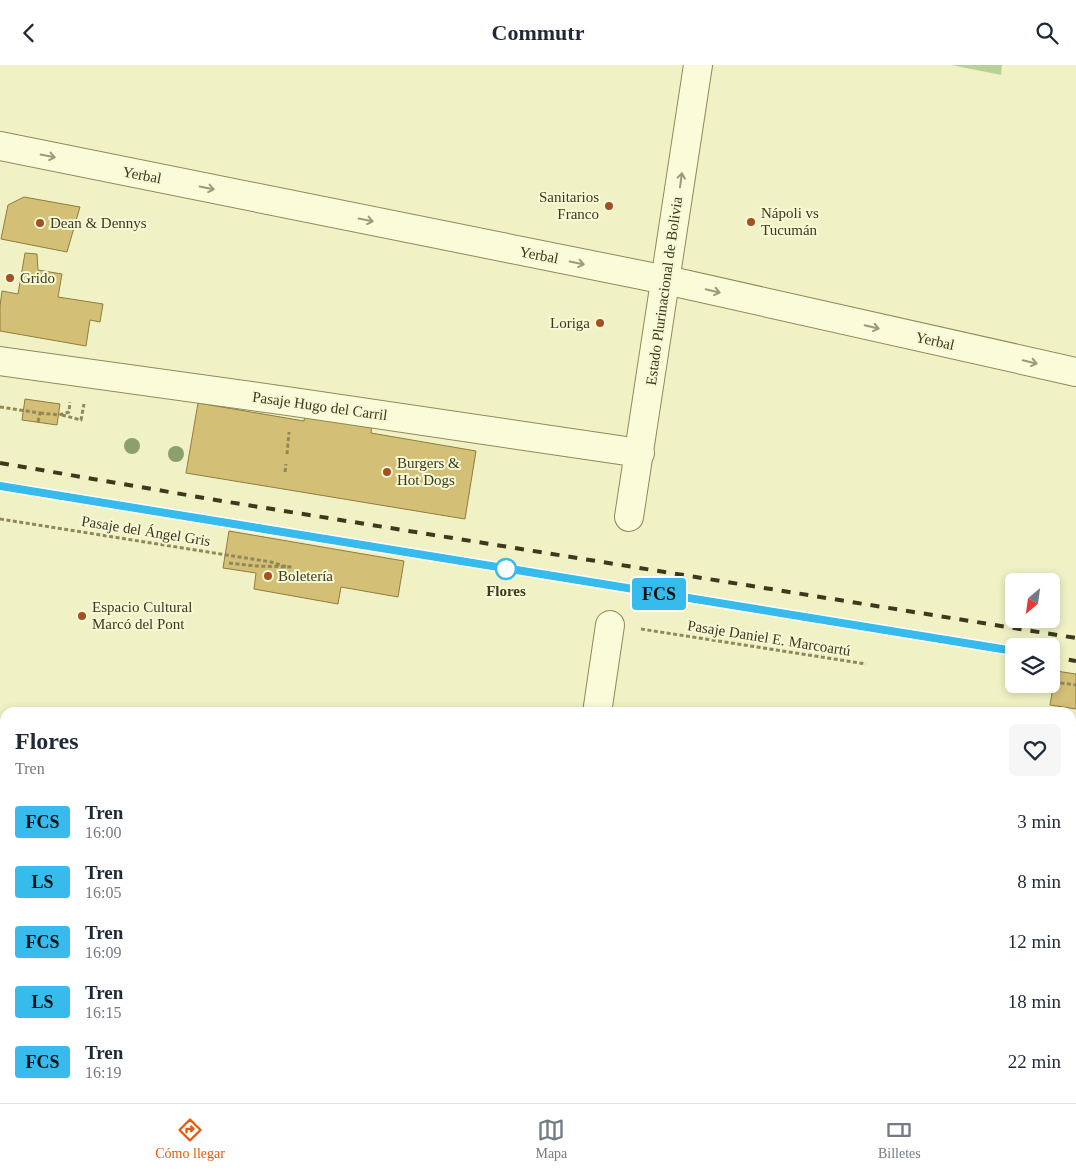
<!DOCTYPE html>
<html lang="es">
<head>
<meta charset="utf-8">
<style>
  body { margin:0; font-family:Georgia,serif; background:#f6f6f7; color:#1f2937; height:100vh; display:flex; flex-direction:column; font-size:19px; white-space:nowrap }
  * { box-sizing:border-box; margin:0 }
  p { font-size:16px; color:#747a83 }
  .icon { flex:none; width:28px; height:28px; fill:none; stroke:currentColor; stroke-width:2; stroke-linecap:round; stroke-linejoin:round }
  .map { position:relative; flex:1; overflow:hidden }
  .sheet { position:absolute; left:0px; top:642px; width:1076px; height:396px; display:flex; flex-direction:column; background:#fff; border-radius:15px 15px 0 0; box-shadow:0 2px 8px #0003 }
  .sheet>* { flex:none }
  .badge { padding:0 10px; border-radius:4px; font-size:18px; line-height:32px }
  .needle { width:32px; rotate:209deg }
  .controls { position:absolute; left:1005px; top:508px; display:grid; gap:10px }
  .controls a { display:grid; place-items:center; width:55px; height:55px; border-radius:8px; background:#fff; box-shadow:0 2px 8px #0003; font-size:25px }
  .map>.badge { position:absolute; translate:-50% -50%; box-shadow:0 0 0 2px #fff }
  .round { display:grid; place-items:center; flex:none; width:52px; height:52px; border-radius:8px; background:#f6f6f7 }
  .headline { display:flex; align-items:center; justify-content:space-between; height:85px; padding:0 15px }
  h1 { font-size:24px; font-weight:800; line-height:38px }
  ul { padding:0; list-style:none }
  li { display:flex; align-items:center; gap:15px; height:60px; padding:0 15px }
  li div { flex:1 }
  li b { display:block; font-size:19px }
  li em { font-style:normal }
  li .badge { min-width:55px; font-weight:700; text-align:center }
  header { display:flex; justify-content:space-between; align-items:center; height:65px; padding:0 15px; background:#fff; font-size:22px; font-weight:800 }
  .tab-bar { display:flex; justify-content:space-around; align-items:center; height:70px; border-top:1px solid #e0e1e3; background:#fff; font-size:14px; color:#747a83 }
  .tab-bar a { display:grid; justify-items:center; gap:2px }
  .tab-bar .active { color:#ea580c }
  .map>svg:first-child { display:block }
</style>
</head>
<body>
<header><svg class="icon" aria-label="back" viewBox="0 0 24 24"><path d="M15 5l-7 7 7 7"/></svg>Commutr<svg class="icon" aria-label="search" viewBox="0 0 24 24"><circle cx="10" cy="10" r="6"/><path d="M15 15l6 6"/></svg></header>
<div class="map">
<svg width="1076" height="1038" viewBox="0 0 1076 1038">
  <rect width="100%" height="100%" fill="#f0f2c5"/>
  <polygon fill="#b6d297" points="951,0 1002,0 1001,10"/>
  <g fill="#d4bf77" stroke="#917c3c">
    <polygon points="24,132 80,142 67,187 1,174 8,140"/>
    <polygon points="25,188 37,189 38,205 62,209 58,232 103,239 100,257 90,255 86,281 0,266 0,241 2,226 18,229"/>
    <polygon points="25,334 60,339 57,360 22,355"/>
    <polygon points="198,338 304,356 306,345 372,356 371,368 476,386 465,454 186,408"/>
    <polygon points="229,466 404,496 398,532 341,522 338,539 254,524 256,508 223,503"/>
    <polygon points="1056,606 1076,609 1076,644 1050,640"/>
  </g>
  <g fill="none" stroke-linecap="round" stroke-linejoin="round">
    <g stroke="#8f8959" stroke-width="30">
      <polyline id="pedestrian" points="0,296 294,337 640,388"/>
    </g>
    <g stroke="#8f8959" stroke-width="30">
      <g id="minor">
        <polyline points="0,81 666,215 1076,307"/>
        <polyline points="629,452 698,0"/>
        <polyline points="597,648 610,560"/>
        <polyline points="0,807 5,808"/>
        <polyline points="1071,985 1076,986"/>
        <polyline points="536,1038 537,1034"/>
      </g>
    </g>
    <g stroke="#8f8959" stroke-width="3" stroke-dasharray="4 2.5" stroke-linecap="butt">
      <polyline points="0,342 40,348 38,357"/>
      <polyline points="40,348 59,350 69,347 70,337"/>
      <polyline points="62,350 81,355 84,339"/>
      <polyline points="287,389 289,367"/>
      <polyline points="285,407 286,399"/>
      <polyline points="0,454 271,497 287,502"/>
      <polyline points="229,498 256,501 292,502"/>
      <polyline points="641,564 866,599"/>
      <polyline points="1054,617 1076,620"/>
    </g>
    <use href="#pedestrian" stroke="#fafcd9" stroke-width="28"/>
    <use href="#minor" stroke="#fafcd9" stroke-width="28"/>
    <g stroke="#3e391e" stroke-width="4" stroke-dasharray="9 9" stroke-linecap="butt">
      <polyline points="0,398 222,436 1076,573"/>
      <polyline points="0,421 1014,586"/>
      <polyline points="1051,592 1076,596"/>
    </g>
  </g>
  <g fill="#8ba06b">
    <circle cx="132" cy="381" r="8"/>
    <circle cx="176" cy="389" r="8"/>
  </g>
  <defs><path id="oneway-shaft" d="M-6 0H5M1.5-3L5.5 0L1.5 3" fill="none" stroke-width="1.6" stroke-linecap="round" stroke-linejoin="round" transform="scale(1.25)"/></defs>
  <g stroke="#9c9a7c">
    <use href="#oneway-shaft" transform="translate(48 91) rotate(11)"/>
    <use href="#oneway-shaft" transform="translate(681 115) rotate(-82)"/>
    <use href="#oneway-shaft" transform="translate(207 123) rotate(11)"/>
    <use href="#oneway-shaft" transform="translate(366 155) rotate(11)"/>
    <use href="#oneway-shaft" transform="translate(577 198) rotate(11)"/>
    <use href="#oneway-shaft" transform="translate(713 226) rotate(13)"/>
    <use href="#oneway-shaft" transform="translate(872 262) rotate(13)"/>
    <use href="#oneway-shaft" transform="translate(1030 297) rotate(13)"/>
  </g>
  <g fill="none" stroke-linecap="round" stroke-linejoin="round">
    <g stroke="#fff" stroke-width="11">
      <polyline id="line" points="0,421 1014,586"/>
    </g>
    <use href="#line" stroke="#37bbed" stroke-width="8"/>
  </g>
  <g fill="#a45023" stroke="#f6f9d5" stroke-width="2">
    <circle cx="609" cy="141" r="5"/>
    <circle cx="751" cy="157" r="5"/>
    <circle cx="40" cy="158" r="5"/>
    <circle cx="10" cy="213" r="5"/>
    <circle cx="600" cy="258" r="5"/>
    <circle cx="387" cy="407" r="5"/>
    <circle cx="268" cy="511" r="5"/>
    <circle cx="82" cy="551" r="5"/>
  </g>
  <circle fill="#fff" stroke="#37bbed" stroke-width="2.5" cx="506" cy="504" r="10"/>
  <g text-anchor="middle" stroke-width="4" stroke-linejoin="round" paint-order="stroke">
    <g font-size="15" fill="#3e391e" stroke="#f6f9d5">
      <text transform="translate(142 110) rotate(11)" y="5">Yerbal</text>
      <text transform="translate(539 190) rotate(11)" y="5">Yerbal</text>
      <text transform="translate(664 226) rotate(-82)" y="5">Estado Plurinacional de Bolivia</text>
      <text transform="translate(935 276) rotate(13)" y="5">Yerbal</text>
      <text transform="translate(320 341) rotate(8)" y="5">Pasaje Hugo del Carril</text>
      <text transform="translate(146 466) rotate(9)" y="5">Pasaje del Ángel Gris</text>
      <text transform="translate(769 573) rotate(9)" y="5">Pasaje Daniel E. Marcoartú</text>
    </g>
    <g font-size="15" fill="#3e391e" stroke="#f6f9d5" text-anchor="start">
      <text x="599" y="137" text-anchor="end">Sanitarios<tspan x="599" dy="17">Franco</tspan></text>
      <text x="761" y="153">Nápoli vs<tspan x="761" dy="17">Tucumán</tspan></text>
      <text x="50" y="163">Dean &amp; Dennys</text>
      <text x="20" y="218">Grido</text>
      <text x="590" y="263" text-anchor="end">Loriga</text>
      <text x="397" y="403">Burgers &amp;<tspan x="397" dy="17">Hot Dogs</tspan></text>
      <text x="278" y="516">Boletería</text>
      <text x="92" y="547">Espacio Cultural<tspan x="92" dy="17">Marcó del Pont</tspan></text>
    </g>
    <g font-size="15" font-weight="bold" fill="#3e391e" stroke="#f6f9d5">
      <text x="506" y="531">Flores</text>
    </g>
  </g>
</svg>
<div class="controls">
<a><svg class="needle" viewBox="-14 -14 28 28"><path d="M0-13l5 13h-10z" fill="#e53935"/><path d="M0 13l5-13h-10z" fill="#747a83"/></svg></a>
<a><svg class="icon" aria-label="layers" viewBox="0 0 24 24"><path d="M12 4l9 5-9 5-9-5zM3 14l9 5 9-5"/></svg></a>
</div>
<b class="badge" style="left:659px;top:529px;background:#37bbed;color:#111">FCS</b>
<section class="sheet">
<div class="headline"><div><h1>Flores</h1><p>Tren</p></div><a class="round"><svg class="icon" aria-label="heart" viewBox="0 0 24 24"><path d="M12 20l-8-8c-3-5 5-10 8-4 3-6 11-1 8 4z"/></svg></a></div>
<ul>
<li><span class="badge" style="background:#37bbed;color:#111">FCS</span><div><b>Tren</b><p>16:00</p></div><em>3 min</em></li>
<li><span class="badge" style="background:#37bbed;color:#111">LS</span><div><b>Tren</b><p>16:05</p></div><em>8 min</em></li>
<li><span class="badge" style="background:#37bbed;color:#111">FCS</span><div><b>Tren</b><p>16:09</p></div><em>12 min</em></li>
<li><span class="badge" style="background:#37bbed;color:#111">LS</span><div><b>Tren</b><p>16:15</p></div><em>18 min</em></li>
<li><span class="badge" style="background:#37bbed;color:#111">FCS</span><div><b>Tren</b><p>16:19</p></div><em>22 min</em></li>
</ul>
</section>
</div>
<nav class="tab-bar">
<a class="active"><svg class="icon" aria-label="directions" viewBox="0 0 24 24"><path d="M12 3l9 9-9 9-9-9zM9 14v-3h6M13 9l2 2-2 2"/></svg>Cómo llegar</a>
<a><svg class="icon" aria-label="map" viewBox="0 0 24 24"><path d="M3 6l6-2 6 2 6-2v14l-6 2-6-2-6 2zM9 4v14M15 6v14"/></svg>Mapa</a>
<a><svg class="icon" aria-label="tickets" viewBox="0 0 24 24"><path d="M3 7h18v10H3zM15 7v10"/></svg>Billetes</a>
</nav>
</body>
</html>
